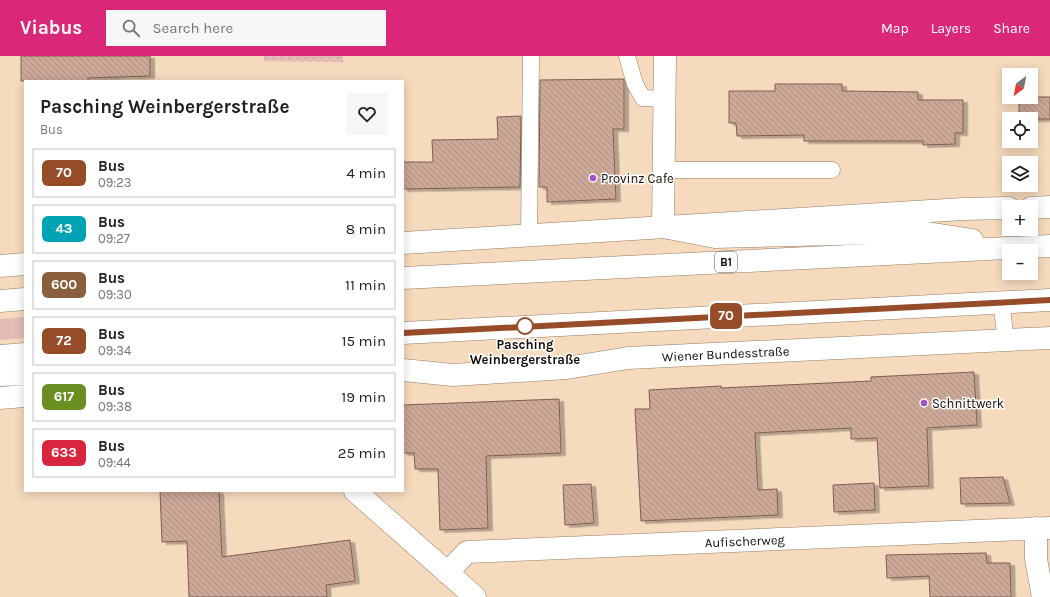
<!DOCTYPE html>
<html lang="en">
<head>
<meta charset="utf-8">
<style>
  body { margin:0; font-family:Karla,sans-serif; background:#f6f6f6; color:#202124; height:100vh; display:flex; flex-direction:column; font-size:15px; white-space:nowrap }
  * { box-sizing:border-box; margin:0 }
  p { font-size:13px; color:#757577 }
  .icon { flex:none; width:22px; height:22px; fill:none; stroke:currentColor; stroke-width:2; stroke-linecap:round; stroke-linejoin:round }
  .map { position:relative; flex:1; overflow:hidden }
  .panel { position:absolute; left:24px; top:24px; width:380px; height:412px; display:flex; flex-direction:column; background:#fff; border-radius:0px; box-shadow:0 2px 10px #0003 }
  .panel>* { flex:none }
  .badge { padding:0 8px; border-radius:6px; font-size:14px; line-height:26px }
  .needle { width:26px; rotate:212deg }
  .fabs { position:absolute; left:1002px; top:12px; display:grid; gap:8px }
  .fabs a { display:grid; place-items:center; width:36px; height:36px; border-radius:0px; background:#fff; box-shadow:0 2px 10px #0003; font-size:20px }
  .map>.badge { position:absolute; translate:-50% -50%; box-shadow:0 0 0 2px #fff }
  .round { display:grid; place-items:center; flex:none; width:42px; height:42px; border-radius:0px; background:#f6f6f6 }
  .summary { display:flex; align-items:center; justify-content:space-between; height:68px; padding:0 16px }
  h1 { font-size:19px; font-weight:700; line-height:30px }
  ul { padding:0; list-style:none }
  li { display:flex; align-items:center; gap:12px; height:50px; margin:0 8px 6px; padding:0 8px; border:2px solid #e0e0e0; border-radius:0px }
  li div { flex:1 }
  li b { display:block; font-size:15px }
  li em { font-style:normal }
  li .badge { min-width:44px; font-weight:700; text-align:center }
  header { display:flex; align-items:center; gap:24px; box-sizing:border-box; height:56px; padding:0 20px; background:#db2777; color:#fff }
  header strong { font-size:19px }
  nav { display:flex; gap:22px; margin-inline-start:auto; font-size:14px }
  .search { width:280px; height:36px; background:#f6f6f6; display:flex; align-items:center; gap:10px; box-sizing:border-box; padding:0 14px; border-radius:0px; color:#757577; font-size:15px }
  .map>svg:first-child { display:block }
</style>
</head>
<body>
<header>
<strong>Viabus</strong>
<div class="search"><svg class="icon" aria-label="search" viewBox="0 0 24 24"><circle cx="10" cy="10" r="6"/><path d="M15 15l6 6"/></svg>Search here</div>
<nav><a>Map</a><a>Layers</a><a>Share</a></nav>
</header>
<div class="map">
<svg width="1050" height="541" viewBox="0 0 1050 541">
  <defs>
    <pattern id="garden-dots" width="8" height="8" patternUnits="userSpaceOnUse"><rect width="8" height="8" fill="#e5bbb8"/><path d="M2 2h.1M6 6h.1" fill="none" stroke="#c39f9d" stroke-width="1.8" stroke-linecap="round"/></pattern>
    <pattern id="building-back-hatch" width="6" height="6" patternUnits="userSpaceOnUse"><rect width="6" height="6" fill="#cca898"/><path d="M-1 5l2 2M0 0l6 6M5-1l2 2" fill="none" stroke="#ae8f81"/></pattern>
    <filter id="shadow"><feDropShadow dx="4.5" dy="2.5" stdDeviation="0" flood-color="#0004"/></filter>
  </defs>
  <rect width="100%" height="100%" fill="#f5dabe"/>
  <polygon fill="#e5bbb8" points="25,261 25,282 0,284 0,263"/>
  <polygon fill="url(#garden-dots)" points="264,0 343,0 343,6 264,5"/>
  <g fill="url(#building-back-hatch)" stroke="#7f5e50" filter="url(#shadow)">
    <polygon points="21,0 150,0 150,20 88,22 88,25 21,25"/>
    <polygon points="624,23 624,73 613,73 616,143 547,146 547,131 539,131 540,24"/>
    <polygon points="775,28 842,28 842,35 918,36 918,44 963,44 963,77 955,77 955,88 923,89 923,85 804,85 804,79 737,80 736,67 729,67 729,35 775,35"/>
    <rect x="1019" y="41" width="31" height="22"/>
    <polygon points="521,60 520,131 403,133 403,106 433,106 432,84 498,83 497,61"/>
    <polygon points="974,316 977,369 927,372 929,430 880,432 877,382 851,383 851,372 755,377 758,434 777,433 778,459 641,465 635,353 650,353 649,334 721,330 721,332 871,325 871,321"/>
    <polygon points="559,343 561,397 486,400 488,472 440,474 438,413 415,413 414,397 403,397 403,349"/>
    <polygon points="1003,421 1010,447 961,448 960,422"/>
    <polygon points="874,427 875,454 834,456 833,429"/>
    <polygon points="591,428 594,467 565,469 563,429"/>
    <polygon points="160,435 219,435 222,501 350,484 355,525 326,529 327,541 189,541 187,485 162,486"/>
    <polygon points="986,497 987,507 1010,507 1011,541 930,541 929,520 887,522 886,499"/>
  </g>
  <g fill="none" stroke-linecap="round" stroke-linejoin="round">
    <g stroke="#957c62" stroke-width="17">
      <g id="lane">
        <polyline points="627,0 635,28 643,42 665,43"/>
        <polyline points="664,114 832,114"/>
        <polyline points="529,179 531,0"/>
        <polyline points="1001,246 1006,284"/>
      </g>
    </g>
    <g stroke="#957c62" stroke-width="23">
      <g id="street">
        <polyline points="663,171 665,0"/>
        <path id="s1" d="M403,314L453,319L567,312L628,302L1050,282"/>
        <polyline points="0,342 25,340"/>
        <polyline points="355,435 475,541"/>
        <polyline points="1036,472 1036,503 1043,541"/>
        <path id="s2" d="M447,517L467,496L1050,472"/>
      </g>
    </g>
    <g stroke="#957c62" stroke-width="23">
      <g id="secondary">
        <polyline points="1031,152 1050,151"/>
        <polyline points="403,187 963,153 1009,152"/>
        <polyline points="0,210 25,208"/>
      </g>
    </g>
    <g stroke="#957c62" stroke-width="23">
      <g id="primary">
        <polyline points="663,171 715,181 921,176 972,184"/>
        <polyline points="403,222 1050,190"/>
        <polyline points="0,245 25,243"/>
        <polyline points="403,277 1050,244"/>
        <polyline points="0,300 25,298"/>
        <polyline points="0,319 25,318"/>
      </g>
    </g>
    <use href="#lane" stroke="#fff" stroke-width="16"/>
    <use href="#street" stroke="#fff" stroke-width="22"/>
    <use href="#secondary" stroke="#fff" stroke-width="22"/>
    <use href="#primary" stroke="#fff" stroke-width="22"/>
  </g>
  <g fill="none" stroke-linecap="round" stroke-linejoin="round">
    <g stroke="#fff" stroke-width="9">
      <polyline id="line" points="403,277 1050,244"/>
    </g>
    <use href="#line" stroke="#964c29" stroke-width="6"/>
  </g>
  <g fill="#a552c2" stroke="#fff" stroke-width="1.5">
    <circle cx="593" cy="122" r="4"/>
    <circle cx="924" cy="347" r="4"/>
  </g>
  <circle fill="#fff" stroke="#964c29" stroke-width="2" cx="525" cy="270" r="8"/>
  <g text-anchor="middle" stroke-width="3" stroke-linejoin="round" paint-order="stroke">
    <rect fill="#fff" stroke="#59534e" stroke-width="1" x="715" y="196" width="22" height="20" rx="3"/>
    <g font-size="12" font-weight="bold" fill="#120902">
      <text x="726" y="210">B1</text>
    </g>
    <g font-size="13" fill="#120902" stroke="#fff" text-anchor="start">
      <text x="601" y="127">Provinz Cafe</text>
      <text x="932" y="352">Schnittwerk</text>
    </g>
    <g font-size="13" font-weight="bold" fill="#120902" stroke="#fff">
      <text x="525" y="293">Pasching<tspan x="525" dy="15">Weinbergerstraße</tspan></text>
    </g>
    <g font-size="13" fill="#120902" stroke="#fff">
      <text dy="5" stroke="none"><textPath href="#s1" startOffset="324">Wiener Bundesstraße</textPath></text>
      <text dy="5" stroke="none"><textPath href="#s2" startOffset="307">Aufischerweg</textPath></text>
    </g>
  </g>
</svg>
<div class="fabs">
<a><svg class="needle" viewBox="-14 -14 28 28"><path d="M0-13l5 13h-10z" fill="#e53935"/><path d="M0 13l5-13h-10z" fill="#757577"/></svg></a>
<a><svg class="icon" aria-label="locate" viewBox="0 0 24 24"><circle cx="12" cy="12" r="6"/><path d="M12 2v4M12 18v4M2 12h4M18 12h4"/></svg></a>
<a><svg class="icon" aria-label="layers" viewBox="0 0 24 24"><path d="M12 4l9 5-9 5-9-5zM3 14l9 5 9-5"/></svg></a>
<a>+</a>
<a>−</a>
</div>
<b class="badge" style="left:726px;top:260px;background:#964c29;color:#fff">70</b>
<section class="panel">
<div class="summary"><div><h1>Pasching Weinbergerstraße</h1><p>Bus</p></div><a class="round"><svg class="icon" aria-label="heart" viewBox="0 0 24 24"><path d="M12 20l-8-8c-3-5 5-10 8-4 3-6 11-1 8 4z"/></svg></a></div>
<ul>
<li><span class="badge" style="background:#964c29;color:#fff">70</span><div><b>Bus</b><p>09:23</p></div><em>4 min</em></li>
<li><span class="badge" style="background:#00a3b4;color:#fff">43</span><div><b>Bus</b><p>09:27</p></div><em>8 min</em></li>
<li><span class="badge" style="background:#8b5e3c;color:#fff">600</span><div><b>Bus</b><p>09:30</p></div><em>11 min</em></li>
<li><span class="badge" style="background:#964c29;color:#fff">72</span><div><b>Bus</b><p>09:34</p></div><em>15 min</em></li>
<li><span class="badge" style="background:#6b8e23;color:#fff">617</span><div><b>Bus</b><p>09:38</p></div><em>19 min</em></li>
<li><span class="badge" style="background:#d7263d;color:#fff">633</span><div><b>Bus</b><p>09:44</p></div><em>25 min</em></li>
</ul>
</section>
</div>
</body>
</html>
